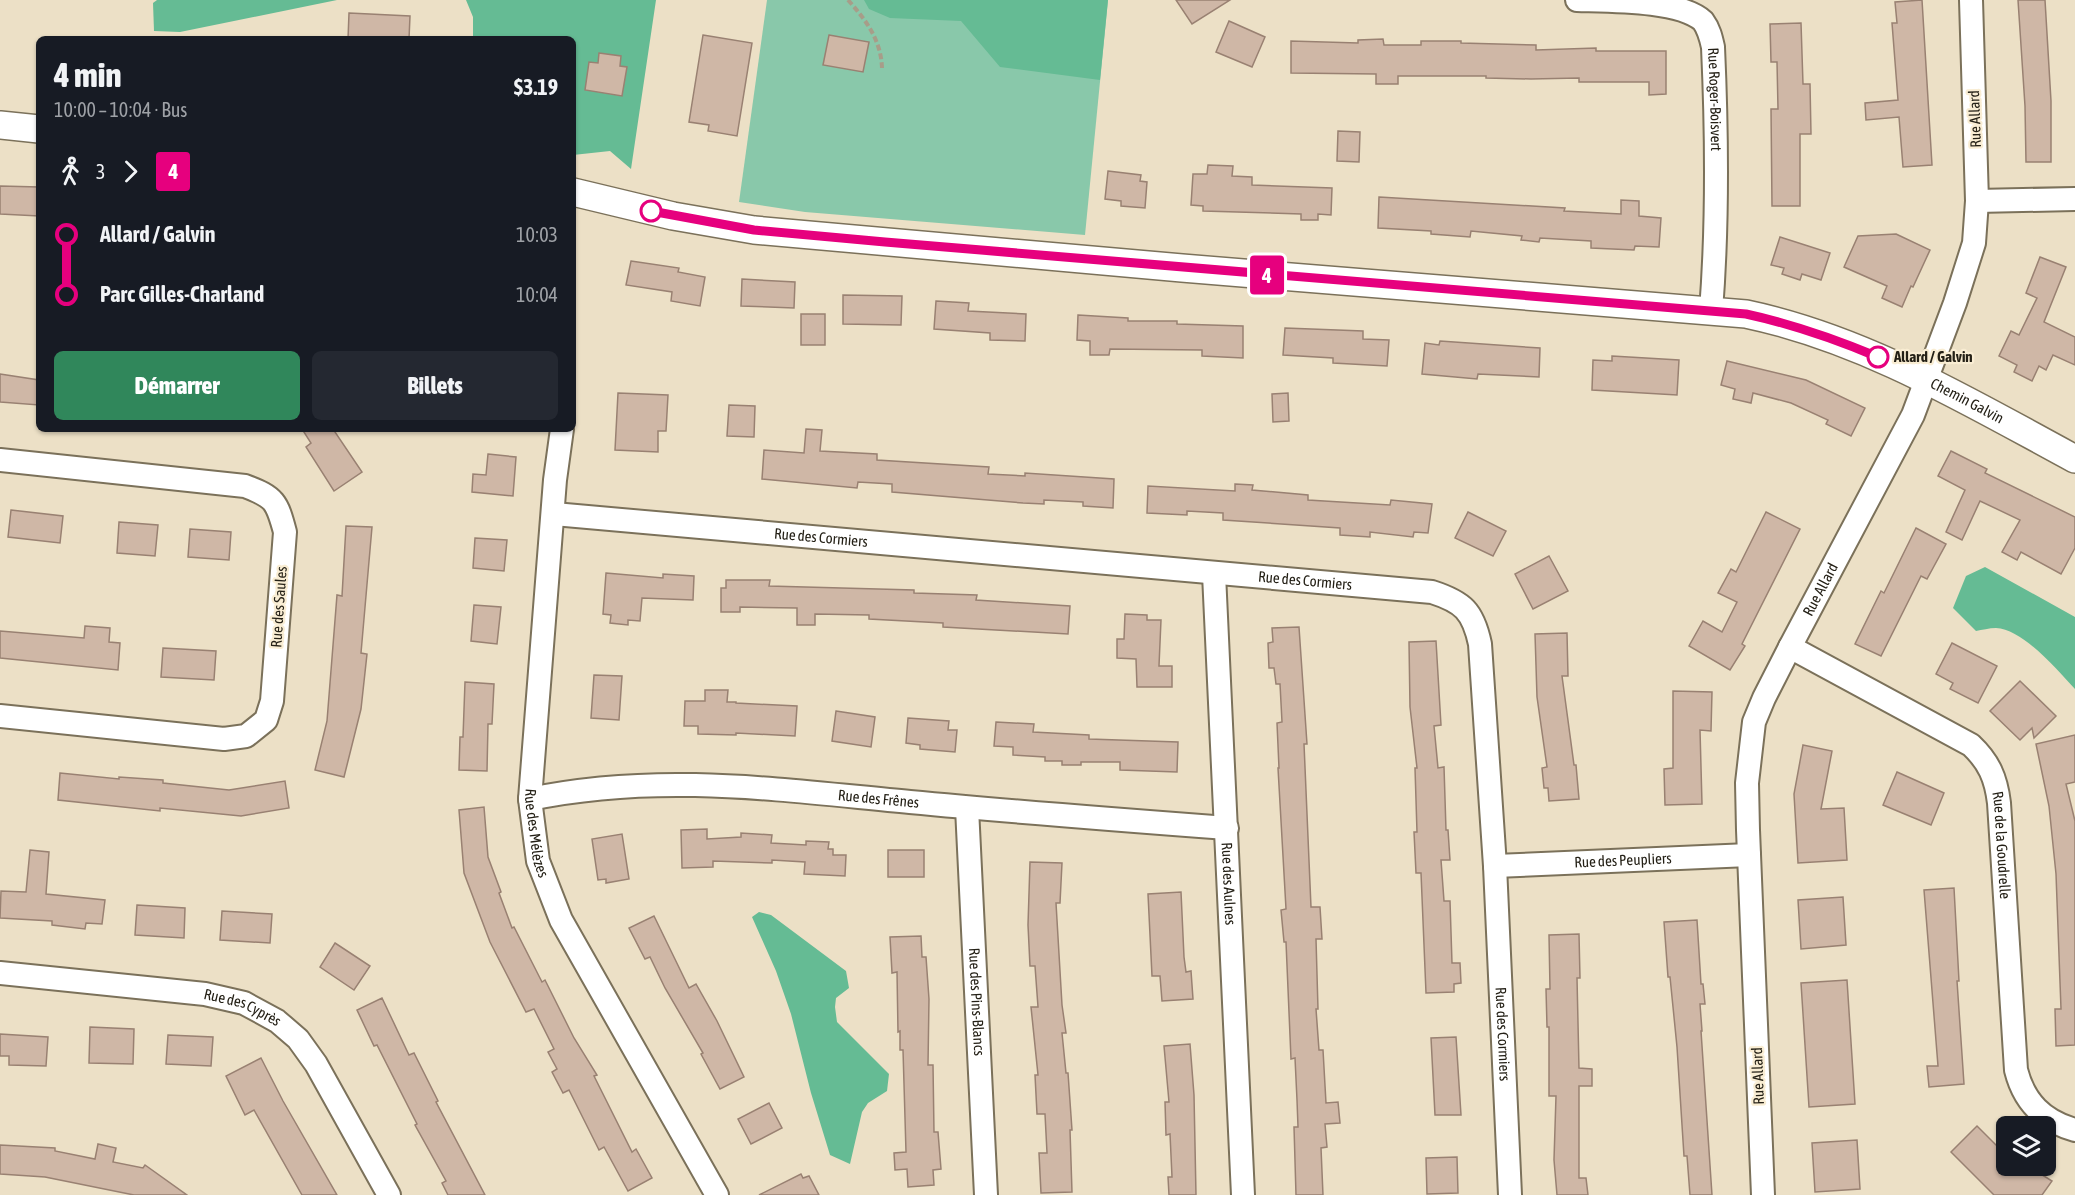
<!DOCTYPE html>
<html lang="fr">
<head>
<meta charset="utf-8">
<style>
  body { margin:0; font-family:"Asap Condensed",sans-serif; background:#242831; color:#f1f3f6; height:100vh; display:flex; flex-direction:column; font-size:22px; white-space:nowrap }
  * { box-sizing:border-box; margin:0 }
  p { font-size:20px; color:#9ea1a6 }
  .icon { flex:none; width:33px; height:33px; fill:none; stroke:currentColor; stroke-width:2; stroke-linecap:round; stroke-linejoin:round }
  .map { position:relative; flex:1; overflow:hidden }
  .side { position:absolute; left:36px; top:36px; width:540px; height:396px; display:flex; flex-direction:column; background:#171b24; border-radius:9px; box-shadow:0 2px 4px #0004 }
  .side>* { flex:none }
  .badge { padding:0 12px; border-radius:4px; font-size:21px; line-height:39px }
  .controls { position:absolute; left:1996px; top:1116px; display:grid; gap:12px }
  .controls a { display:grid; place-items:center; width:60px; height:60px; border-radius:9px; background:#171b24; box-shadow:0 2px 4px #0004; font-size:30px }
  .map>.badge { position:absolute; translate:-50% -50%; box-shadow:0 0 0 3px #fff }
  .legs { display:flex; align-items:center; gap:9px; height:66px; padding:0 18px; font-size:20px }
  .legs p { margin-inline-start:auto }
  .overview { display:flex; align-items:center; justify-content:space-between; height:102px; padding:0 18px }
  h1 { font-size:33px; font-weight:800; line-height:45px }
  .cta { display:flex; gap:12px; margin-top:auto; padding:12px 18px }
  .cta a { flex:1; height:69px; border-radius:9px; background:#30875b; color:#fff; font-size:24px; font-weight:800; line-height:69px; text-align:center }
  .cta a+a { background:#242831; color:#f1f3f6 }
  ul { padding:0 18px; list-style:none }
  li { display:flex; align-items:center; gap:21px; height:60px; font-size:22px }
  li i { display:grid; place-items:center; width:9px; height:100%; margin:0 8px; background:currentColor }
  li i::after { content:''; width:15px; height:15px; margin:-8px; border:4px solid; border-radius:50%; background:#171b24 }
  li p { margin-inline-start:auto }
  li:first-child i { background:linear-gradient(#0000 50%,currentColor 0) }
  li:last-child i { background:linear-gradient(currentColor 50%,#0000 0) }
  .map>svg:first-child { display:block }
</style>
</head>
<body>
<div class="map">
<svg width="2075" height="1195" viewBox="0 0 2075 1195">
  <rect width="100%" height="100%" fill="#ece0c6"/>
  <polygon fill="#89c8aa" points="767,0 1108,0 1085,235 805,212 739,202"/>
  <g fill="#65bb94">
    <polygon points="157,0 337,0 180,32 154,31 153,3"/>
    <polygon points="466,0 656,0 631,169 610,151 573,155 573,39 473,39 473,17"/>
    <polygon points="864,0 1108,0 1100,80 1000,67 961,21 890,18 869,9"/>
    <path d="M1985,567L2075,617V689C2057,670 2023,629 1996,628C1989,628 1982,630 1976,631L1953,608L1966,576Z"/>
    <polygon points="759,912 771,915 846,971 849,988 836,998 835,1007 837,1022 889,1074 887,1091 868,1103 862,1112 850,1164 830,1155 811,1093 791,1014 776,971 752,917"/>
  </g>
  <g fill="#cfb7a6" stroke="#998172" stroke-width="1.5">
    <polygon points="1176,0 1230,0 1192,24"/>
    <polygon points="1922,0 1932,165 1903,167 1899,117 1866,120 1865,103 1898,100 1892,23 1897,23 1895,2"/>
    <polygon points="2018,0 2045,0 2051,101 2051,162 2026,162 2025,106"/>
    <polygon points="349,13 410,16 409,39 348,39"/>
    <polygon points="1229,21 1265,37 1252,67 1216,52"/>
    <polygon points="1801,23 1803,84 1810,84 1811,134 1800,134 1800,206 1772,206 1771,109 1778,109 1777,62 1771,62 1770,24"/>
    <polygon points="703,35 752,43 737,136 708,131 709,125 689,122"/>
    <polygon points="829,35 869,42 863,72 823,65"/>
    <polygon points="1383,39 1384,45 1421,45 1421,41 1461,41 1461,43 1536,45 1536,50 1596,48 1596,51 1666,51 1666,94 1649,95 1649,82 1579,82 1579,78 1531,79 1486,78 1486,76 1398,76 1398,84 1376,84 1376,74 1291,73 1291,41 1358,43 1358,40"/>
    <polygon points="599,53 621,56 620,66 627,67 622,96 585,90 589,62 598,63"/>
    <polygon points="1338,131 1360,132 1359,162 1337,161"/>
    <polygon points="1208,165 1233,166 1232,176 1252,177 1252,185 1332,188 1331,215 1318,214 1318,220 1301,220 1301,214 1203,211 1203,206 1191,205 1193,174 1207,174"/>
    <polygon points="1108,171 1141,175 1140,181 1147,182 1145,208 1121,206 1121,201 1105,199"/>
    <polygon points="0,186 39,187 39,216 0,214"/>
    <polygon points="1379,197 1565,208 1564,211 1621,214 1621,200 1639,201 1639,216 1661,218 1659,247 1635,246 1634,250 1591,248 1591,241 1540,238 1539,242 1521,240 1522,236 1471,231 1470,237 1431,234 1431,231 1378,228"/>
    <polygon points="1896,234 1930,250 1913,287 1911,286 1902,307 1882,298 1887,286 1844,267 1858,236"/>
    <polygon points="1780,237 1830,253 1821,280 1802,274 1800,280 1782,274 1784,268 1771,265"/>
    <polygon points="2040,257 2066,267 2044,322 2075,337 2075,365 2053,355 2046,370 2039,366 2032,381 2014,372 2017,365 1999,356 2011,331 2019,335 2037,298 2026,293"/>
    <polygon points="631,261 679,268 678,272 705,277 700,306 671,301 672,292 626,285"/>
    <polygon points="742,279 795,282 794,308 741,306"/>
    <polygon points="843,295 902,296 901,325 843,324"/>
    <polygon points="936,301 969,303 968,311 1026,314 1025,341 990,340 990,333 934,329"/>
    <rect x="801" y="314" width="24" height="31"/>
    <polygon points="1078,315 1128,318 1128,321 1177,321 1177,324 1243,326 1243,358 1202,356 1202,350 1110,349 1109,355 1090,355 1090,341 1077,340"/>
    <polygon points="1285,328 1363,331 1363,339 1389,340 1387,366 1333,363 1333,358 1283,355"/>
    <polygon points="1440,341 1540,348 1539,377 1478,374 1477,379 1422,374 1425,343 1439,345"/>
    <polygon points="1612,356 1679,360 1677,395 1592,390 1593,360 1612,361"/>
    <polygon points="1727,361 1806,380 1865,408 1851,436 1826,424 1828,420 1791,403 1753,393 1751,403 1733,399 1735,389 1721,385"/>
    <polygon points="0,374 39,380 39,405 0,402"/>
    <polygon points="618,393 668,395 666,431 658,431 658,452 615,450"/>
    <polygon points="1288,393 1289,421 1273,422 1272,394"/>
    <polygon points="729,405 755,406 754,437 727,436"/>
    <polygon points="302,429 333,429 362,472 334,491 306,447 311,443"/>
    <polygon points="806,429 822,430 820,451 877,454 877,460 989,467 988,474 1025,476 1025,473 1114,479 1113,508 1083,506 1083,502 1044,500 1044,504 1023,503 892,492 892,484 858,482 857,488 762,479 764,450 804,453"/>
    <polygon points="1951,451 1987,469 1985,473 2075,517 2075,548 2061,574 2021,552 2017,560 2002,552 2020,520 1980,501 1962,540 1946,532 1965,490 1938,476"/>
    <polygon points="488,454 516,457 513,496 472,492 473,474 486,475"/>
    <polygon points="1235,484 1253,485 1252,490 1308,495 1308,500 1390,505 1391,500 1432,504 1428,533 1414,532 1413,537 1370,532 1370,537 1340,535 1340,528 1223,520 1223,513 1187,511 1187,515 1147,513 1148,486 1235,491"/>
    <polygon points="11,510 63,516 60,543 8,537"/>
    <polygon points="1468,512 1506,531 1493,556 1455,538"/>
    <polygon points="1766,512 1800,529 1742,644 1745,646 1730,670 1689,646 1703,621 1722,632 1737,602 1718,593 1731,569 1736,572"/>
    <polygon points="119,522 158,525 155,556 117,553"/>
    <polygon points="346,526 372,527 361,653 367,654 361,709 344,777 315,770 327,721 337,595 342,596"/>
    <polygon points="1916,528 1946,544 1927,579 1921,576 1881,656 1855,644 1881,591 1884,593"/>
    <polygon points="190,529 231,532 229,560 188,557"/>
    <polygon points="475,538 507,540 504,571 473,568"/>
    <polygon points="1549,556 1568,591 1533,609 1515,574"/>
    <polygon points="606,573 663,578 663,574 694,576 693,600 642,598 640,621 628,620 628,625 610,623 611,615 603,614"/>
    <polygon points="726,580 770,580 769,586 914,590 914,593 977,595 976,600 1070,606 1068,634 943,627 943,623 869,619 869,615 815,614 815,625 797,625 797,608 740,607 740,612 721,612 721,588 726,588"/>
    <polygon points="474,605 501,607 497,644 471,641"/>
    <polygon points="1125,614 1147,615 1147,620 1161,620 1159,666 1172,666 1172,687 1137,687 1136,659 1117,658 1117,639 1124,639"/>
    <polygon points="85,626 110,628 109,642 120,643 118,670 0,658 0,631 84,638"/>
    <polygon points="1299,627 1307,744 1304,744 1311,907 1320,907 1322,939 1316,939 1318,1009 1316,1009 1319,1050 1323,1050 1326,1103 1338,1102 1340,1123 1325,1124 1327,1147 1321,1148 1323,1195 1296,1195 1294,1127 1298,1127 1297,1100 1295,1058 1291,1059 1286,942 1284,942 1281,910 1286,909 1278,768 1279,768 1277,723 1282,722 1280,684 1276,684 1274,668 1269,668 1268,643 1273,642 1272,628"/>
    <polygon points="1567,633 1568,676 1562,676 1574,765 1576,765 1579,799 1549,801 1548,788 1544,788 1542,768 1547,767 1537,697 1535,634"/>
    <polygon points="1436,641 1441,725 1434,726 1438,768 1444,767 1446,830 1448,830 1450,860 1441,860 1444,901 1450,901 1452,963 1460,963 1461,983 1454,984 1454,992 1426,993 1421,873 1416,873 1414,832 1417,832 1415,768 1417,768 1410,707 1409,642"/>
    <polygon points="1952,643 1997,666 1978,703 1950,689 1953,683 1936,674"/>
    <polygon points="163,648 216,651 214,680 161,677"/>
    <polygon points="594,675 622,676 619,720 591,718"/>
    <polygon points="2020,681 2056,716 2034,738 2032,728 2020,740 1990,711"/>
    <polygon points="465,682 494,684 492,724 488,724 487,771 459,770 460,737 463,737"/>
    <polygon points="705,690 728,690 727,702 736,702 736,703 797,706 795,736 736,733 736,735 698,734 698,726 684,726 685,701 705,701"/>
    <polygon points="1673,691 1712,692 1711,731 1700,730 1702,804 1665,805 1664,769 1673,768"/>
    <polygon points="836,711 875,717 871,747 832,741"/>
    <polygon points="908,718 949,721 948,730 957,730 955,752 920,749 920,745 906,743"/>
    <polygon points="996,722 1034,724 1033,732 1089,735 1089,739 1178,742 1177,772 1120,770 1120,762 1081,762 1081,765 1062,765 1062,761 1045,761 1045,757 1013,755 1013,747 994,746"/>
    <polygon points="2075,735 2075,782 2066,784 2075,821 2075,1045 2056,1046 2055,1009 2061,1009 2056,874 2049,806 2036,744"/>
    <polygon points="1803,745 1832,751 1821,809 1844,808 1847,860 1798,863 1794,794"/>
    <polygon points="1897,772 1944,793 1931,825 1883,805"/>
    <polygon points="60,773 119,779 119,777 163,780 163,783 229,790 285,781 289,808 241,816 160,808 160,811 58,800"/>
    <polygon points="484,807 488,857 501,892 499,893 512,928 514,927 542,982 545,980 574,1038 597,1075 594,1076 632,1152 636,1149 652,1178 628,1191 604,1147 599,1150 569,1090 563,1093 552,1072 557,1069 548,1052 554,1049 534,1009 526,1012 490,942 464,873 459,810"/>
    <polygon points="707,829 707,839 741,837 741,833 772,835 771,843 806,845 806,841 829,842 828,849 833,849 833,855 846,855 845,876 804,874 805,862 772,860 772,863 713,861 713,867 682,868 681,830"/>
    <polygon points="622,834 629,879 606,883 606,879 598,880 592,839"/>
    <polygon points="30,850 49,852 46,894 105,900 102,924 86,923 85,929 52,925 52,921 0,918 1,891 26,892"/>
    <rect x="888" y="850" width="36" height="27"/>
    <polygon points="1030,862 1062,863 1060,903 1056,903 1062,1005 1066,1033 1062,1033 1066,1073 1068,1073 1072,1130 1070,1130 1072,1192 1041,1193 1039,1153 1047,1153 1045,1114 1037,1114 1035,1075 1038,1075 1031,1007 1038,1007 1035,966 1030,966 1028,925"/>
    <polygon points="1954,888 1959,981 1957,981 1964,1084 1929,1087 1927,1066 1938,1066 1924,890"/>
    <polygon points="1181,892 1184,957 1186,972 1191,971 1193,999 1162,1001 1160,976 1152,976 1148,894"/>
    <polygon points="1843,897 1846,945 1801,949 1798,900"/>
    <polygon points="137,905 185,908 184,938 135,935"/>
    <polygon points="222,911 272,914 270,943 220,940"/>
    <polygon points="654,916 689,988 696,984 717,1021 744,1077 720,1089 701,1054 703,1053 665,988 650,957 645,959 629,928"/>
    <polygon points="1697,920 1701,984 1703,984 1705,1004 1700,1004 1702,1031 1701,1031 1712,1195 1690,1195 1687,1156 1684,1156 1677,1047 1670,977 1668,977 1664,922"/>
    <polygon points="1579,934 1580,978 1577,978 1579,1068 1592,1069 1592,1086 1579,1086 1579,1178 1586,1178 1588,1195 1557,1195 1554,1160 1556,1096 1549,1096 1549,1027 1547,1027 1546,989 1550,989 1549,935"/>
    <polygon points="921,936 922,957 926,957 929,999 928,1065 933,1065 934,1132 938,1132 941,1169 933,1170 934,1185 908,1187 907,1169 895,1170 894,1153 906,1152 903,1050 900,1050 900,1031 898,1032 897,972 892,973 890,937"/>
    <polygon points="335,943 370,966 354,990 320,967"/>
    <polygon points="1847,980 1855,1104 1809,1107 1801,983"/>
    <polygon points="382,998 409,1055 414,1053 438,1101 436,1102 485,1195 448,1195 442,1183 446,1181 415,1125 417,1124 377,1045 374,1046 357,1010"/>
    <polygon points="90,1027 134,1029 133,1064 89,1063"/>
    <polygon points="0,1034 48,1037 46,1066 9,1065 9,1056 0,1056"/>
    <polygon points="168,1035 213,1037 211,1066 166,1064"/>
    <polygon points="1456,1037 1461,1115 1435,1115 1431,1038"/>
    <polygon points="1190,1044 1194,1095 1196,1195 1169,1195 1168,1177 1172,1177 1170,1134 1166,1135 1165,1102 1169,1102 1164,1046"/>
    <polygon points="261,1058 283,1101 337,1195 302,1195 254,1110 245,1115 226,1076"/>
    <polygon points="769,1103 782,1128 751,1144 738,1119"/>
    <polygon points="1977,1126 2007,1156 2007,1166 2028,1166 2052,1181 2042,1195 1994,1195 1951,1152"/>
    <polygon points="1857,1140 1860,1189 1815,1192 1812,1143"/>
    <polygon points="98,1144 116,1148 113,1162 143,1168 145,1165 187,1195 134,1195 45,1177 0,1174 0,1145 55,1148 55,1151 95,1159"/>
    <polygon points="1457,1157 1458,1193 1427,1194 1426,1158"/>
    <polygon points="801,1174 803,1178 809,1176 819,1195 759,1195"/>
  </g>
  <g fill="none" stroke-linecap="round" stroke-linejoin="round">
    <g stroke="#7b715a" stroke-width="26">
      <g id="minor">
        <path id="s1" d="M1577,0C1611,1 1680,0 1703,21C1709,29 1711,38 1713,47C1717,135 1718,222 1711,311"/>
        <polyline points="1977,201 2075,199"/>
        <path id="s2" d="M562,429L555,480L530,799L538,861L561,920L717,1195"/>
        <path d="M0,460L245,486C275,497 277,502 285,532L272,701L266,720L246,736L224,739L0,716"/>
        <path id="s3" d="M554,514L1432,592C1463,602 1473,611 1480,644L1495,866L1510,1195"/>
        <path id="s4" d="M1214,574L1243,1195"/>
        <path id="s5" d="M1790,647L1971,745C1989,762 1996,778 1999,803L2016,1070C2024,1102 2043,1121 2075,1130"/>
        <path id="s6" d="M530,799C660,772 780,790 910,802C1016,812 1121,820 1227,828"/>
        <path id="s7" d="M967,808L986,1195"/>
        <path id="s8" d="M1495,866L1749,855"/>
        <path id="s9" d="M0,973L205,994L244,1003L277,1021L298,1039L316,1064L389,1195"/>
        <path id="s10" d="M1763,1195L1748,830L1747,783L1754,722L1764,698L1790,647L1913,415L1955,303L1974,243L1977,201L1971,0"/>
      </g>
    </g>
    <g stroke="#7b715a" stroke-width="30">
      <g id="tertiary">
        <polyline points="0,125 39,129"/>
        <path id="s11" d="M573,192L673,216L754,230L1182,268L1746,314C1865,339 1969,402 2075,459"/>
      </g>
    </g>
    <path stroke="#a79d89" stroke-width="4" stroke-dasharray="6 3" stroke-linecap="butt" d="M848,0C866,20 881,40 882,68"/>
    <use href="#minor" stroke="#fff" stroke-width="22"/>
    <use href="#tertiary" stroke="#fff" stroke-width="27"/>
  </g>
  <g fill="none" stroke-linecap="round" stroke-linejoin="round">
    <g stroke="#fff" stroke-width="14">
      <path id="line-1" d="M651,211L754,230L885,242L1746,314C1792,324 1835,339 1878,357"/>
    </g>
    <use href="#line-1" stroke="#e6007e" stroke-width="9"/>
  </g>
  <g fill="#fff" stroke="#e6007e" stroke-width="3">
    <circle cx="651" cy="211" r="10"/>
    <circle cx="1878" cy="357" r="10"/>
  </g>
  <g text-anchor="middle" stroke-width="4.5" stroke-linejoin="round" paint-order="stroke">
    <g font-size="15" fill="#242016" stroke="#f9edd3">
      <text dy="5" stroke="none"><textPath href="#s1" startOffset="210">Rue Roger-Boisvert</textPath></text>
      <text transform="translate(1975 119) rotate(-92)" y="5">Rue Allard</text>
      <text dy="5" stroke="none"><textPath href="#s11" startOffset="1419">Chemin Galvin</textPath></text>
      <text dy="5" stroke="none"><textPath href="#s3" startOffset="268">Rue des Cormiers</textPath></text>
      <text dy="5" stroke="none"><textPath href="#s3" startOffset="754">Rue des Cormiers</textPath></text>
      <text dy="5" stroke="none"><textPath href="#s10" startOffset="622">Rue Allard</textPath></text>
      <text transform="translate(279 607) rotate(-86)" y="5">Rue des Saules</text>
      <text dy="5" stroke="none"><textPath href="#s6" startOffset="350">Rue des Frênes</textPath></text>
      <text dy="5" stroke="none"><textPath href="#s2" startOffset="406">Rue des Mélèzes</textPath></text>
      <text dy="5" stroke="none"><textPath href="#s5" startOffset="314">Rue de la Goudrelle</textPath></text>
      <text dy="5" stroke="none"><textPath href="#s8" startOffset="128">Rue des Peupliers</textPath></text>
      <text dy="5" stroke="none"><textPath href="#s4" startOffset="310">Rue des Aulnes</textPath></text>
      <text dy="5" stroke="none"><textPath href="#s7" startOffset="194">Rue des Pins-Blancs</textPath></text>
      <text dy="5" stroke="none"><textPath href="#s9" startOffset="246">Rue des Cyprès</textPath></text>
      <text dy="5" stroke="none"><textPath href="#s3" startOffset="1348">Rue des Cormiers</textPath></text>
      <text transform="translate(1758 1076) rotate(-92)" y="5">Rue Allard</text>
    </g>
    <g font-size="15" font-weight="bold" fill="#242016" stroke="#f9edd3" text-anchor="start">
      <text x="1894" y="362">Allard / Galvin</text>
    </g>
  </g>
</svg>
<div class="controls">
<a><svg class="icon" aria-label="layers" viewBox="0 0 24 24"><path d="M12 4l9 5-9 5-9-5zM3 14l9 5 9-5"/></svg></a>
</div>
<b class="badge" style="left:1267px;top:275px;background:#e6007e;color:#fff">4</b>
<section class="side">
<div class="overview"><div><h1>4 min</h1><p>10:00 – 10:04 · Bus</p></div><b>$3.19</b></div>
<div class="legs"><svg class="icon" aria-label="walk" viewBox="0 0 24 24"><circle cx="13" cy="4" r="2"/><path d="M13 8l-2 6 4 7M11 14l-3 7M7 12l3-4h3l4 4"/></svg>3<svg class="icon" aria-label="forward" viewBox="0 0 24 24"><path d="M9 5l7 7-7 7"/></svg><b class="badge" style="background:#e6007e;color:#fff">4</b></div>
<ul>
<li><i style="color:#e6007e"></i><b>Allard / Galvin</b><p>10:03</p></li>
<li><i style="color:#e6007e"></i><b>Parc Gilles-Charland</b><p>10:04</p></li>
</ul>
<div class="cta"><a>Démarrer</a><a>Billets</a></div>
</section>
</div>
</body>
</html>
